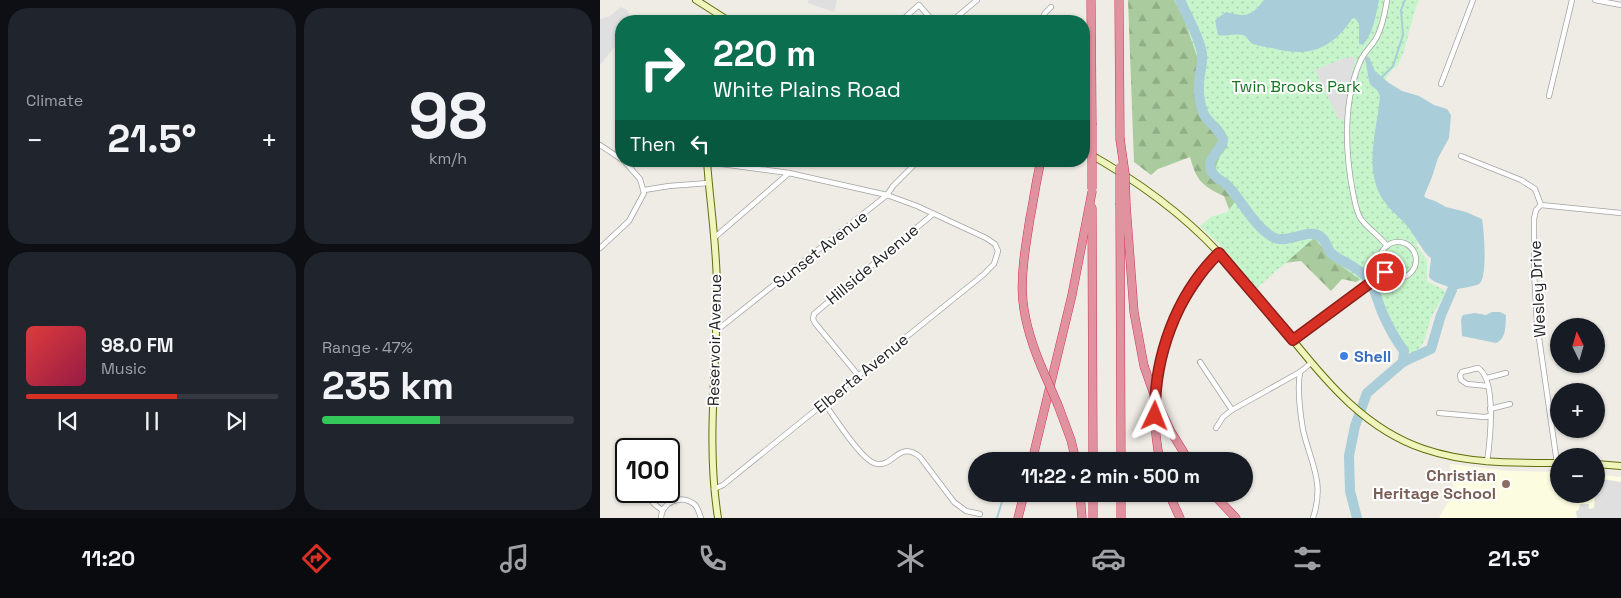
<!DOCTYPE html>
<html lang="en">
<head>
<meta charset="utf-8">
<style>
  :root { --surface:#171b24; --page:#20242c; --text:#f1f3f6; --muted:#9ea1a6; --line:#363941; --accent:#d93025 }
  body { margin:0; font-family:"Space Grotesk",sans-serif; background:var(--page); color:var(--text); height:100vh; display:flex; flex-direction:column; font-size:19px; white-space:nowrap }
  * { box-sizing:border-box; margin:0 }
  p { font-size:16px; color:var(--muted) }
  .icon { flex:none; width:28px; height:28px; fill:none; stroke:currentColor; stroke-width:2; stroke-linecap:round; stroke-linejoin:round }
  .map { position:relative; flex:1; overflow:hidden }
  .drawer { display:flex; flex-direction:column; gap:8px; padding:8px; background:#0d0f14; width:600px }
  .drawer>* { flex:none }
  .guide { position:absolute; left:15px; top:15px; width:475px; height:152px; border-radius:20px; box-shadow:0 1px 4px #0004; background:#0b6e4f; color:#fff; overflow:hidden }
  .needle { width:32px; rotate:355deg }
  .buttons { position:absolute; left:950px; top:318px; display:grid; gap:10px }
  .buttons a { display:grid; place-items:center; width:55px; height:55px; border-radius:50%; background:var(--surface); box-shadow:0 1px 4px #0004; font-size:25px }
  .speed { position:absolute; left:15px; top:438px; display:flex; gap:10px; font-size:25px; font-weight:700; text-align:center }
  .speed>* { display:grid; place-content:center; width:65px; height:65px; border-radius:50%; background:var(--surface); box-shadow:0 1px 4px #0004; line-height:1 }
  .speed .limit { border:2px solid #111; border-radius:8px; background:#fff; color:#111 }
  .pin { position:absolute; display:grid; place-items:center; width:42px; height:42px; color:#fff; margin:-21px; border:2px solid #fff; border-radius:50%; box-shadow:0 1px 5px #0007 }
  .me { position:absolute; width:55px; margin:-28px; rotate:2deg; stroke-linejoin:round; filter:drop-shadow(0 0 4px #0008) }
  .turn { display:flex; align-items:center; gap:18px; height:105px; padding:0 15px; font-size:22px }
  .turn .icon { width:65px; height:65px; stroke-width:2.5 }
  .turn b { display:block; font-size:35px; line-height:42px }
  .then { display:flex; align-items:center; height:48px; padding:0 15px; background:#0003; gap:10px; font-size:19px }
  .big { font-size:38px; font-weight:800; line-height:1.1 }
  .drawer .tile { flex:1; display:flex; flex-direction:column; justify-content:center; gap:8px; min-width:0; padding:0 18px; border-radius:20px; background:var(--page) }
  .drawer .dial { align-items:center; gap:0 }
  .dial b { font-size:65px; line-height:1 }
  .song { display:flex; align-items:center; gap:15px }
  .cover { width:60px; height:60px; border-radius:8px; background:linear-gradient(135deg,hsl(0 70% 55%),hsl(340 70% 35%)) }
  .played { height:5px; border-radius:2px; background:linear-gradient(90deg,var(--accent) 60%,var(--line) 60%) }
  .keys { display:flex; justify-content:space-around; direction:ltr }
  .heat { display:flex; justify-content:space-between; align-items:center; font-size:28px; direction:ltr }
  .charge { height:8px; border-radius:4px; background:linear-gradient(90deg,#34c759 47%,var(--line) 0) }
  .drawer .tiles { flex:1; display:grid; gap:8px; grid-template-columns:repeat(2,1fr) }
  .trip { position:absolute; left:368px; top:452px; width:285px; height:50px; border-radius:25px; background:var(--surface); box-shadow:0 1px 4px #0004; font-weight:800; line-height:50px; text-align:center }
  .dock { display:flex; height:80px; justify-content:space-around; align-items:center; background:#090b0e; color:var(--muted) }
  .dock .icon { width:35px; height:35px }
  .dock .active { color:var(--accent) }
  .dock b { font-size:22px; color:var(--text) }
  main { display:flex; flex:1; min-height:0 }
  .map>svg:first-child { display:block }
</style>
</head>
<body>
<main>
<section class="drawer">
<div class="tiles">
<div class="tile"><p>Climate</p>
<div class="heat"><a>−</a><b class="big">21.5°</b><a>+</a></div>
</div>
<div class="tile dial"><b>98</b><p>km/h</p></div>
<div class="tile">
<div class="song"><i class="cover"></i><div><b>98.0 FM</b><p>Music</p></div></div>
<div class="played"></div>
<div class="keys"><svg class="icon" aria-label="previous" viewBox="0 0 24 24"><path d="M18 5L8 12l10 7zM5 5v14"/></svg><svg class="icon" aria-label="pause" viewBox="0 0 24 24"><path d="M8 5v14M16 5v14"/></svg><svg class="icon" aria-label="next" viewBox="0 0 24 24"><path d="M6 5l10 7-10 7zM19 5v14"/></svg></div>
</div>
<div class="tile"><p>Range · 47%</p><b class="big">235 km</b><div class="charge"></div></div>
</div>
</section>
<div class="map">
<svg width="1021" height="518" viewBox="0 0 1021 518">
  <defs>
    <pattern id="forest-firs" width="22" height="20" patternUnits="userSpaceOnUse" patternTransform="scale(1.25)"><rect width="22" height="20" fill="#a9cb9d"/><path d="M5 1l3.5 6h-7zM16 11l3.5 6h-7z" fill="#91ae87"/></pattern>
    <pattern id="park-dots" width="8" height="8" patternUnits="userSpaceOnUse" patternTransform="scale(1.25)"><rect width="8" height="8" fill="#c6f5cb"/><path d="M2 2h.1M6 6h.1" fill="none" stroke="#aad2ae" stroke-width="1.8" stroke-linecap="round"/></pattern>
  </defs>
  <rect width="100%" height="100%" fill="#efece5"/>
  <polygon fill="#fcfde0" points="850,464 909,471 959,472 959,494 996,494 996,474 1021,477 1021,518 839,518 854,491"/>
  <path fill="url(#forest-firs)" d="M528,0H613L778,270L756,282L742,279L731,291L701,261L675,264L632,217L624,196C602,186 596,180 590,157L558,169L551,175L534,162Z"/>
  <path fill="url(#park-dots)" d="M574,0H819L814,13L804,51L798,65L789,73L781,87L817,236V246L827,260V281L844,290L845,293C841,302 832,313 830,321C825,334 826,348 811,354L805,348L770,287L736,262L714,238L657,288L623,248L600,226L611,217L627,212L635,202L626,191L615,169L620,156L627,147C623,131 624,122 606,117L602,106L603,88L600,65L584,19Z"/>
  <g fill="#dfdfdf">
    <polygon points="209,0 237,0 234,12 207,3"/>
    <polygon points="21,7 27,10 32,20 21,21 21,39 0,65 0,19 10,16"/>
    <polygon points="755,57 745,118 739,120 715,70 744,58"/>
    <polygon points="996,478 1021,482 1021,518 977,518 976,511 979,510 980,504 989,504 989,509 994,508"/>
  </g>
  <g fill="#a9cdd9">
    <path d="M664,0H779C776,15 773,34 763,45L759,44V24L755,18L752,19C731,50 708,58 672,48C666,47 659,46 653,44C649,42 648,38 645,36C636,32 626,37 618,35L615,20L626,12C646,17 651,17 664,0Z"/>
    <path d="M769,57L775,71L789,83L802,91L819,96L834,105L847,109L851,115L849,138L838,158L832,177L824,196L826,198L835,201L846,207L866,212L882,219C884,230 888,278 879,284C876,286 857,289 852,290C846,283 835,285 829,277L831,258C824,254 814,234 808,227C802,219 793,213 787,205C761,173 777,133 780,96C776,86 775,90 770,84C769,82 766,62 765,58Z"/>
    <path d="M892,312H900L906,315C905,326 907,338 896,343L862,336L861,319L863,315L875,313L886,315Z"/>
  </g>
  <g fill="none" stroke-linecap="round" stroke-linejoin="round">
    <g stroke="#a9cdd9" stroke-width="2">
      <polyline points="781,78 793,66 803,35 801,10 805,0"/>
      <polyline points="397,518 404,495"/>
    </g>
    <g stroke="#a9cdd9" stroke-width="10">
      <path d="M580,0C586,14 598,35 601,49C604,58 601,66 600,75C598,87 599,101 603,112C606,122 622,131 623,140C624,149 600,161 615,176C618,180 624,181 627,185C642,200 655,229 675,238C689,244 711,226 722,238C727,242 727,250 732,254C742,262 758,267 766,277C775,287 777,300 782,312C788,326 795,339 804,351L803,362"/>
      <polyline points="757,518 750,491 749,456 755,426 767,393 803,362 831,349 841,315 852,290"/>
    </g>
    <defs>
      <g id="street">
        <path d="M787,0C785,13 781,33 773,43C768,50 763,54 760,62C743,101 745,152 753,193C755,201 756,212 761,219C768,229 780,236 787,246"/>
        <polyline points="995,0 1021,5"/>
        <polyline points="301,21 319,5 333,21"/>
        <polyline points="352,21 377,0"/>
        <polyline points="441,21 445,13 451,7"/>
        <polyline points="841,84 873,0"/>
        <polyline points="949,96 972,0"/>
        <polyline points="0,145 21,159"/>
        <polyline points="861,156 921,180 935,189 941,205"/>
        <polyline points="107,162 189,173 287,195 317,206 386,238 395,244 398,251 394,264 383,275 123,485 114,489"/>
        <polyline points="44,190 69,186 108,183"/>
        <polyline points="941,205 936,210 934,219 934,270 937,324 957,463"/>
        <polyline points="941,205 1021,213"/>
        <polyline points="114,238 189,173"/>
        <circle cx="798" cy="260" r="18"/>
        <polyline points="0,248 29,221 44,193 40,179 24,161"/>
        <polyline points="116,331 287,195 293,186 318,161"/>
        <polyline points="693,340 785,272"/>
        <polyline points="600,362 632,410"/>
        <path d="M700,372C697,390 700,412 703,430C711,464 725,482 713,518"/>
        <polyline points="258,375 215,323 213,319 214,314 333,214"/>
        <polyline points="887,378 906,373"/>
        <path d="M224,403C234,416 260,458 274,463C293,470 298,439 320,457L354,502L366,511L380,514"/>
        <polyline points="890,409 910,404"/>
        <polyline points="839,413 884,417 891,416"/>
        <polyline points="616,428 623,417 632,410 700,372 711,363"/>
        <path d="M887,462C890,442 897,379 878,368L862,372L860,375L861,380L867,384L888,386"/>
        <polyline points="45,491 54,504 62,510"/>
        <path d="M61,518C62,502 81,494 94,504C98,507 99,513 101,518"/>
      </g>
      <g id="secondary">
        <polyline points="96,0 129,21"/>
        <path d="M484,151C533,178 580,211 619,253C645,280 669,310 692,339C728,384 767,430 824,449C868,464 913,463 959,463"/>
        <path d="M107,161C110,204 117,247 117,290C117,366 106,443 118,518"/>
        <polyline points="996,464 1021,466"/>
      </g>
      <g id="highway">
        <polyline points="491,0 492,123"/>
        <polyline points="519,0 520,139"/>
        <polyline points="520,205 521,461"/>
        <polyline points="526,205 534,312 544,366"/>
        <polyline points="492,208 493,461"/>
        <path d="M441,366C416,306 420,281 430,218C434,199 436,180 441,161"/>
        <polyline points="458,405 471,440 476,461"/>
        <polyline points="570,430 589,461"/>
        <polyline points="432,461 472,295 492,192"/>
        <path d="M560,461C547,399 559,335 596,283C603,272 610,262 619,253"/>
        <polyline points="480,494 482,518"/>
        <polyline points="493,494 493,518"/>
        <polyline points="521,494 521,518"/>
        <polyline points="569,494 580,518"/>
        <polyline points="613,494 636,518"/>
        <polyline points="418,518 424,494"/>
      </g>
    </defs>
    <use href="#street" stroke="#a3a3a3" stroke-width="6"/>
    <use href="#secondary" stroke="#616e0d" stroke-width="8"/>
    <use href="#highway" stroke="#cd3263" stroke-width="9"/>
    <use href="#street" stroke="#fff" stroke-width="4.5"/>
    <use href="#secondary" stroke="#f0f5bd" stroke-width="6"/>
    <use href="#highway" stroke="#e0939f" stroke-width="8"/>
    <defs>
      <g id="highway-bridge">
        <polyline points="492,123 492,189"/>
        <polyline points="520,139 525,174 526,205"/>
        <polyline points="520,205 520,167"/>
        <polyline points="441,366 458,405"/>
        <polyline points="544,366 556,400 570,430"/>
      </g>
    </defs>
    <use href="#highway-bridge" stroke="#cd3263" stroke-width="9" stroke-linecap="butt"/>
    <use href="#highway-bridge" stroke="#e0939f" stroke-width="8"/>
  </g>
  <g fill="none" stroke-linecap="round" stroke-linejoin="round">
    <defs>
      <path id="route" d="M555,416C554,357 576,295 619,253L693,340L785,272"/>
    </defs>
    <use href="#route" stroke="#8d1f18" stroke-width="12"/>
    <use href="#route" stroke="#d93025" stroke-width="9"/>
  </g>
  <circle fill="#3f7fe0" stroke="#fff" stroke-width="2" cx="744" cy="356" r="5"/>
  <circle fill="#8d6e63" stroke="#fff" stroke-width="2" cx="906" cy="484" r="5"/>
  <g text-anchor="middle" stroke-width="4" stroke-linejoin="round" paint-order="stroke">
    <g font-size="16" fill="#14751e" stroke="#fff">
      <text x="696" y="92">Twin Brooks Park</text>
    </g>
    <g font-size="16" fill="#1f1f1f" stroke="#fff">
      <text transform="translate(220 249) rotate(-38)" y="6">Sunset Avenue</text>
      <text transform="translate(272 264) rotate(-40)" y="6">Hillside Avenue</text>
      <text transform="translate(937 289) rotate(-93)" y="6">Wesley Drive</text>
      <text transform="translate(114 340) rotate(-89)" y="6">Reservoir Avenue</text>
      <text transform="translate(261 373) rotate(-39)" y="6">Elberta Avenue</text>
    </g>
    <g font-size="16" font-weight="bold" fill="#366cbe" stroke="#fff" text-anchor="start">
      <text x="754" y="362">Shell</text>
    </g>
    <g font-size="16" font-weight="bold" fill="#785e54" stroke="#fff" text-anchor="end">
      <text x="896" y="481">Christian<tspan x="896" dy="18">Heritage School</tspan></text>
    </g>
  </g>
</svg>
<div class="buttons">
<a><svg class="needle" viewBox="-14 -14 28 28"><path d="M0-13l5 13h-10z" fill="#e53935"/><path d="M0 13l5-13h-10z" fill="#9ea1a6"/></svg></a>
<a>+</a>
<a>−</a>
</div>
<div class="speed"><div class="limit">100</div></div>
<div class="pin" style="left:785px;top:272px;background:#d93025"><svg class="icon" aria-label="arrive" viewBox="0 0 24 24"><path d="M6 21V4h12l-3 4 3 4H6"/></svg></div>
<svg class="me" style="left:555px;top:416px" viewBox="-20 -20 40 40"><path d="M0-17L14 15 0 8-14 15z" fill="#d93025" stroke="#fff" stroke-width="4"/></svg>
<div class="trip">11:22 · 2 min · 500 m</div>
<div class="guide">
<div class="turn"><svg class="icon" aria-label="right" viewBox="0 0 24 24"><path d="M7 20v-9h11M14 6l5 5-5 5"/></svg><div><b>220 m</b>White Plains Road</div></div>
<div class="then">Then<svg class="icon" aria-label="left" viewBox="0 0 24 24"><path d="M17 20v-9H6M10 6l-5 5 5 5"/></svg></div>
</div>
</div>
</main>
<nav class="dock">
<b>11:20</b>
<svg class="icon active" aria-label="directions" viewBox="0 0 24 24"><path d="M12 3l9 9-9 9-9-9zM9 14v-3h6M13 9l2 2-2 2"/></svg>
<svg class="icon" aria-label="music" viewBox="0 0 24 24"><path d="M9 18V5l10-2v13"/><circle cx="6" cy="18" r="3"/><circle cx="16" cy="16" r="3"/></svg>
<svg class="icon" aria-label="phone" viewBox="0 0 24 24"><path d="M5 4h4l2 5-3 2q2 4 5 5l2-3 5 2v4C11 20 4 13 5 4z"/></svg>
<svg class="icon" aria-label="climate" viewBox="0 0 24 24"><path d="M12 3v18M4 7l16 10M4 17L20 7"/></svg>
<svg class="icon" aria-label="car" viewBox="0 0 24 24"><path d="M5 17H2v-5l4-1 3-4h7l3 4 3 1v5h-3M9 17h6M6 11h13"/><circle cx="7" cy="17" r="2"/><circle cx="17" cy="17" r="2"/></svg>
<svg class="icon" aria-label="filters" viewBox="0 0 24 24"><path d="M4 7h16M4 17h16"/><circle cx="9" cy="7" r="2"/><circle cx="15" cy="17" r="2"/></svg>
<b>21.5°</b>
</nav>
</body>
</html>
